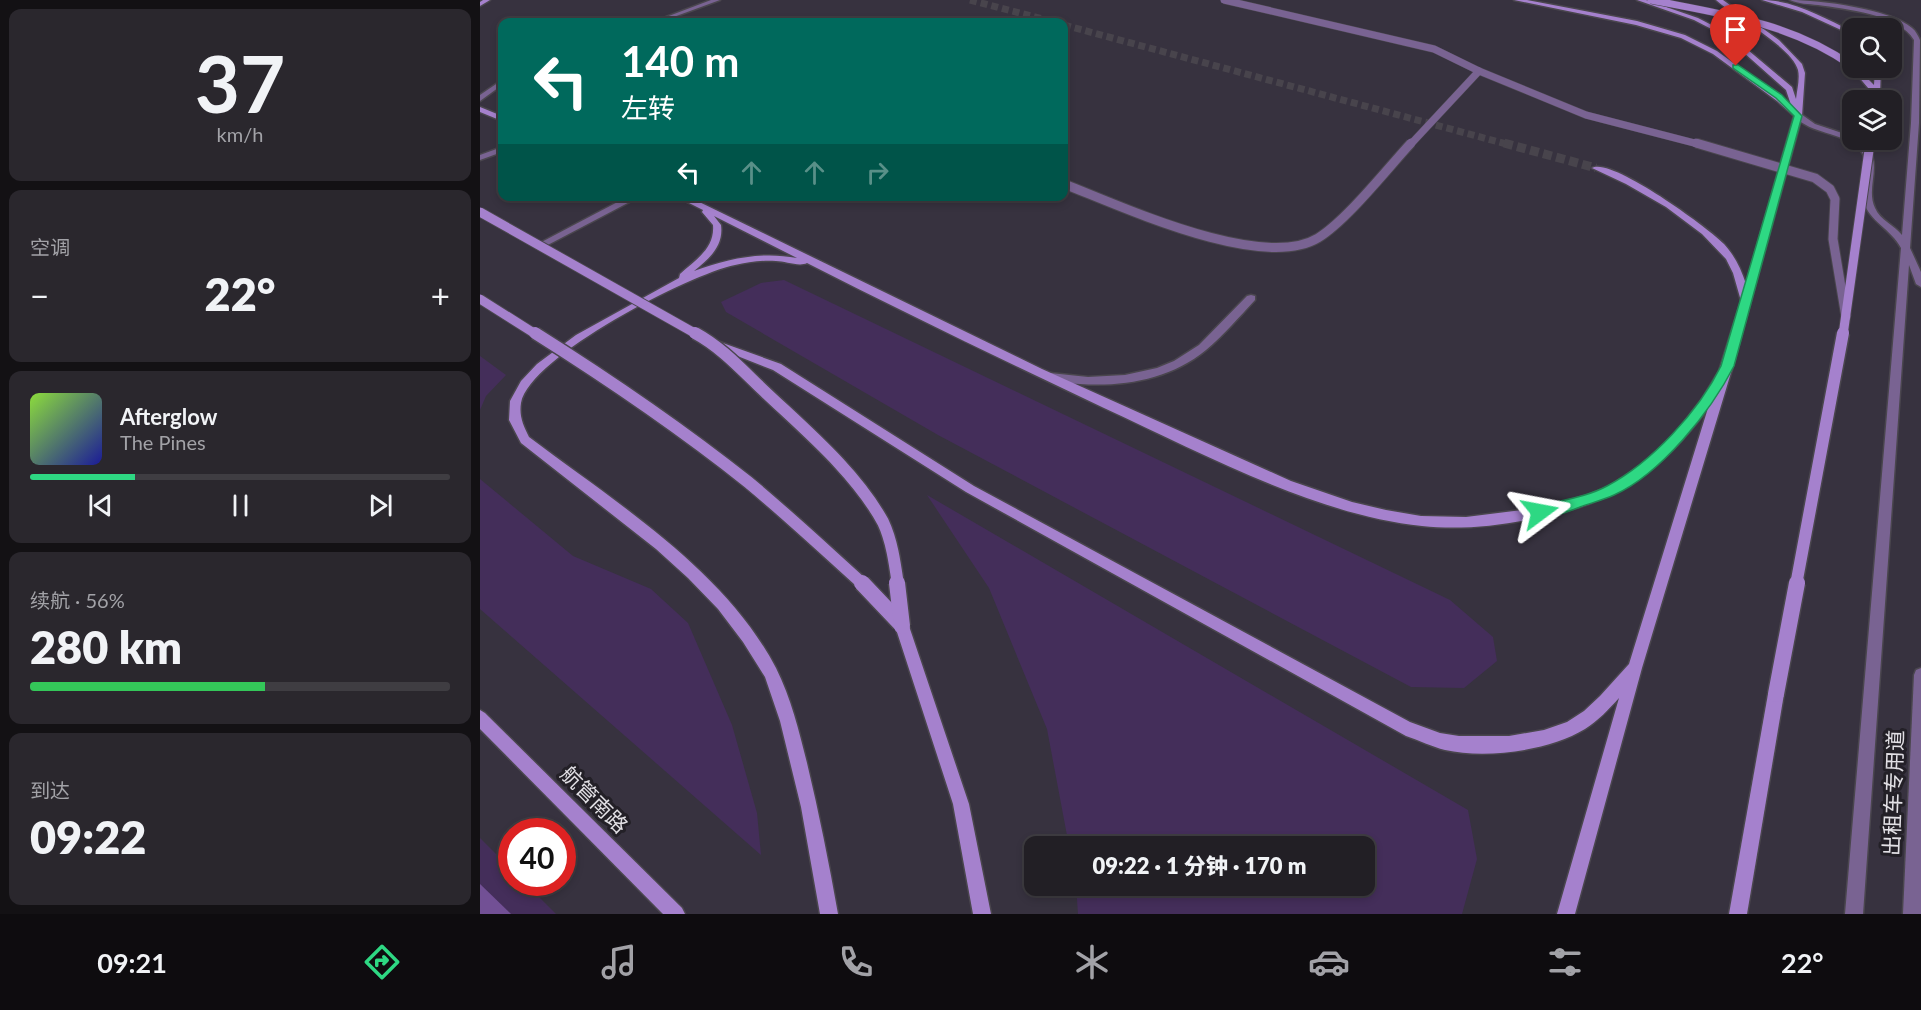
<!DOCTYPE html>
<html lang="zh">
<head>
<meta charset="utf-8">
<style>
  :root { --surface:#221f25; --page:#2a272d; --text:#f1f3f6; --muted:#a2a2a7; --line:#3f3d42; --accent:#2ed883 }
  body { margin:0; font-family:Lato,"Noto Sans SC",sans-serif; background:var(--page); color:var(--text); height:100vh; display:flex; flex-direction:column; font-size:22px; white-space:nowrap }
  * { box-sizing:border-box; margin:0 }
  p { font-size:20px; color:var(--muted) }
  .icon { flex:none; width:33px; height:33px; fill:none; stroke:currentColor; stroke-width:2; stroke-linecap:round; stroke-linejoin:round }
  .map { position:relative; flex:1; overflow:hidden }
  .details { display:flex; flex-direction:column; gap:9px; padding:9px; background:#131114; width:480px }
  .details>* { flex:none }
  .top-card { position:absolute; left:18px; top:18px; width:570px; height:183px; border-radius:12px; box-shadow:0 3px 9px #0003,0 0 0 2px var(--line); background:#00695c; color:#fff; overflow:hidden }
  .controls { position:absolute; left:1362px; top:18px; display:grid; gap:12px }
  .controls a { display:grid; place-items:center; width:60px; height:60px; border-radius:12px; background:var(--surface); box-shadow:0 3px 9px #0003,0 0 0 2px var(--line); font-size:30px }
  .speed { position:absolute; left:18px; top:818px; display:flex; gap:12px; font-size:30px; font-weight:700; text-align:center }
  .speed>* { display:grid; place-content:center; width:78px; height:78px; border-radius:50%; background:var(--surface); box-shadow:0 3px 9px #0003,0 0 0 2px var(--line); line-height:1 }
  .speed .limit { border:9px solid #d22; background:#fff; color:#111 }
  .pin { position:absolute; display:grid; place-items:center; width:51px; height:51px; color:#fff; margin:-62px -26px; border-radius:50% 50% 50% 0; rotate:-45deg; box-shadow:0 0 6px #0007 }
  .pin .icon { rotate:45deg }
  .me { position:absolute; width:66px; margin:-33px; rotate:77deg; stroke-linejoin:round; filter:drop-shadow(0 0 4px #0008) }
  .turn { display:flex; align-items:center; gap:21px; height:126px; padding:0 24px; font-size:27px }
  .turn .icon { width:78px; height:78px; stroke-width:2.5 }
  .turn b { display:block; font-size:42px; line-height:51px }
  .lanes { display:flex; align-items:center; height:57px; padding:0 24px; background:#0003; justify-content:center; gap:30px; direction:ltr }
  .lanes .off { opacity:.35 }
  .big { font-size:45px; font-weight:800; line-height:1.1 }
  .details .tile { flex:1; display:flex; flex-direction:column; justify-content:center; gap:9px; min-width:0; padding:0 21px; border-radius:12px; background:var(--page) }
  .details .dial { align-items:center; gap:0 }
  .dial b { font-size:78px; line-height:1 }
  .song { display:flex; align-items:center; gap:18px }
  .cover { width:72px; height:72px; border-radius:9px; background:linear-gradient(135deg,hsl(90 70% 55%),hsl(240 70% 35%)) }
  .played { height:6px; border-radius:3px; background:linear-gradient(90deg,var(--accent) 25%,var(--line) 25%) }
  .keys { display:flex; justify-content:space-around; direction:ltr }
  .heat { display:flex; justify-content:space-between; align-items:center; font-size:33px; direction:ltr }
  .charge { height:9px; border-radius:4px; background:linear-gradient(90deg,#34c759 56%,var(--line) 0) }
  .trip { position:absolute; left:544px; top:836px; width:351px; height:60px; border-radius:12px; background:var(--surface); box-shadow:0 3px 9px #0003,0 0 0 2px var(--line); font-weight:800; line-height:60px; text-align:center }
  .dock { display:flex; height:96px; justify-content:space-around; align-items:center; background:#0e0c0f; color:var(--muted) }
  .dock .icon { width:42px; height:42px }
  .dock .current { color:var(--accent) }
  .dock b { font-size:27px; color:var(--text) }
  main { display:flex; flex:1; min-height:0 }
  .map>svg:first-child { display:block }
</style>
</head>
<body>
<main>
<section class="details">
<div class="tile dial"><b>37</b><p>km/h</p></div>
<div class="tile"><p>空调</p>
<div class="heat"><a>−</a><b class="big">22°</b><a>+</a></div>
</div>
<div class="tile">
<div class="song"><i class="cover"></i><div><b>Afterglow</b><p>The Pines</p></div></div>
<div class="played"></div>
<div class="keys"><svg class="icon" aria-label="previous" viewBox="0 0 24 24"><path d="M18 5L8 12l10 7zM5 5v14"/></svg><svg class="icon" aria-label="pause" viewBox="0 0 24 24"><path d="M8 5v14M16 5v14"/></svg><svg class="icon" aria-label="next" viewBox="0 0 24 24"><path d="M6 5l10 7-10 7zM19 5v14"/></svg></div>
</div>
<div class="tile"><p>续航 · 56%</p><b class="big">280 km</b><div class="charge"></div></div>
<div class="tile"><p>到达</p><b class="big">09:22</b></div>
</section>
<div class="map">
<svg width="1441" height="914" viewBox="0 0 1441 914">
  <rect width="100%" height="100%" fill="#2d2931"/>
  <path fill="#37323f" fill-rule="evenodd" d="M0,0H1441V914H0ZM22,22H584V196H22ZM1372,28H1412V68H1372ZM1372,100H1412V140H1372ZM32,831H82V882H32ZM555,846H885V885H555Z"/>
  <g fill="#442e5a">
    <polygon points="304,280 970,600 1013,637 1017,661 984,688 931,687 458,435 246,312 241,302 281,283"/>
    <polygon points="0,356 26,375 6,396 0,410"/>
    <polygon points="0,479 93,556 171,589 208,623 252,725 277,813 281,855 0,609"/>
    <polygon points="447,495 988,810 997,859 982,914 598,914 596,885 885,885 885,846 589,846 567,729 509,588"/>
    <polygon points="0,838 31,869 32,882 44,882 76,914 0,914"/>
  </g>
  <polygon fill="#725095" points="0,884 31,914 0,914"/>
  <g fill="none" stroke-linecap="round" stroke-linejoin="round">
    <g stroke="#48444c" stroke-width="7" stroke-dasharray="7 4" stroke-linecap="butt">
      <polyline points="490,0 574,22"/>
      <polyline points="584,25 1030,145"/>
    </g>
    <polyline stroke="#48444c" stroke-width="9" stroke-dasharray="9 4.5" stroke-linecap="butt" points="1024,143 1116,168"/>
    <defs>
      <g id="lane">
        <polygon points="231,0 240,0 180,22 173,22"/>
        <path d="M1310,0C1340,0 1410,9 1432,28C1436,31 1438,36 1440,40L1439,123L1430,248L1441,272V287L1436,284L1429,265L1383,914H1365L1421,248C1411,229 1389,221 1384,202C1380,184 1394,164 1379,149C1361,131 1332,135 1314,116L1321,114L1335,124L1371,136L1372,140C1378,140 1381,142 1385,145C1404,164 1385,187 1395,208C1400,220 1414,225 1422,235L1431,123L1434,40C1419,14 1365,9 1338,5C1329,4 1318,4 1310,0Z"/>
        <polygon points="22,80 22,85 0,101 0,95"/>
        <polygon points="22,147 22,152 0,160 0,155"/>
        <polygon points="149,196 161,196 62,248 56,248 54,246"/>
        <path d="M771,295L775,296V300C759,317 744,335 726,350C691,379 644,387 600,384C589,383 572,384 565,377L570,373L608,377L645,375L677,368L694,361L719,345L767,296Z"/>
        <polygon points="1441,668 1441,914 1423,914 1434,675 1436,670"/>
      </g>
      <g id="secondary">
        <polygon points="3,0 10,0 0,6 0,2"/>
        <path d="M1034,0H1047L1157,21L1205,35L1237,51L1311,105L1306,90L1245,36L1214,20L1157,0H1166L1218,18L1249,34L1312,87L1316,99C1317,90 1320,79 1318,70C1312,47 1255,17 1236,0H1243L1299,40L1322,64L1325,73L1322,116L1253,366L1162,668L1095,914H1077L1139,698C1129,709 1118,721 1105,729C1069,751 1006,759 965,750C952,747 939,740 926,736L486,492L293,370L232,346L231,344L232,342H240L301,364L494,486L930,722L960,733L979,736H1029L1064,730L1087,722L1104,711L1120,696L1149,664L1228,408C1180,474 1133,504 1052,519C1016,526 979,530 942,526C835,515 722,453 624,408C525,361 425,313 327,263C319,267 305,261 296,261C282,260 268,262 255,265C210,274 50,356 41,403C39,416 43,425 49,437C135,502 245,570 296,668C311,698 319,731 327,763C339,813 349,863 358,914H340L321,807L300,721L285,677L263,642L238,609L208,578L176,549L41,443L29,420L30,401L41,381L57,364L96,335L199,278L200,274C215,260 235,249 233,225L222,212L223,210L195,196H207L562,369L811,481L872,502L906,510L941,516L986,517L1065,507L1108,495L1128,487L1163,464L1195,434L1222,399L1239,371L1261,301L1253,273L1246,259L1222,234L1186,207L1146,184L1112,168C1130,156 1229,228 1244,244C1255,256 1261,269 1266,284L1314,116L1297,101L1233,54L1201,38L1156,25ZM234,216L317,258C281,251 247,259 214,271C229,259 244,246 241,225Z"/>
        <path d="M1282,0C1314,0 1344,18 1372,31V35L1322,12Z"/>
        <polygon points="1372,66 1377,68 1394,85 1395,68 1401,68 1400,95 1394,95 1372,69"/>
        <polygon points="0,107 22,116 22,121 0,112"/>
        <polygon points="422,620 427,621 429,626 489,804 511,914 493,914 473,804 415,626 417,621"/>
        <polygon points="1296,687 1301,689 1304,694 1267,914 1249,914 1288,694 1291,689"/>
        <polygon points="0,710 5,713 202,908 205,914 183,914 0,729"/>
      </g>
    </defs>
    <use href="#lane" stroke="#4a464e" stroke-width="3"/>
    <use href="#secondary" stroke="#4a464e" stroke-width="3"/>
    <use href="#lane" fill="#796392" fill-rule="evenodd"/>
    <use href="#secondary" fill="#a581cd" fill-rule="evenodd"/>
    <defs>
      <g id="lane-bridge-far1">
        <polyline points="744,0 954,49 999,71 1106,115 1222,145"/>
        <polyline points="930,145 999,71"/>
      </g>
      <g id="lane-bridge">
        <polyline points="1216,143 1335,178 1350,189 1355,199 1353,239 1366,317"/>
        <path d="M584,184C641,206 782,272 838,238C867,220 907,169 931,143"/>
      </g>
      <g id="secondary-bridge-far3">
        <path d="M1171,0C1242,14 1312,23 1372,66"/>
        <polyline points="1389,145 1390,140"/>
      </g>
      <g id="secondary-bridge-far2">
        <polyline points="0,212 218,335"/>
        <polyline points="0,299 57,335"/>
        <polyline points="1363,335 1390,143"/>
      </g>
      <g id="secondary-bridge-far1">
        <path d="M55,333C128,379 200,428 268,482C308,515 345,550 384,585"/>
        <path d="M215,333C241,347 261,369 282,389C324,429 375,471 403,522C412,541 415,564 418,585"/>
        <polyline points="1316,585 1363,333"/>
      </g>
      <g id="secondary-bridge">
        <polyline points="382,583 420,623"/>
        <polyline points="417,583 422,626"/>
        <polyline points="1296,694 1317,583"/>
      </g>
    </defs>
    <use href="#lane-bridge-far1" stroke="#4a464e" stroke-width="8" stroke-linecap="butt"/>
    <use href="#lane-bridge" stroke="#4a464e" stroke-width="11" stroke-linecap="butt"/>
    <use href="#secondary-bridge-far3" stroke="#4a464e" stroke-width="8" stroke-linecap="butt"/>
    <use href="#secondary-bridge-far2" stroke="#4a464e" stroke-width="11" stroke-linecap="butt"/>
    <use href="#secondary-bridge-far1" stroke="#4a464e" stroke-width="15" stroke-linecap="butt"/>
    <use href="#secondary-bridge" stroke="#4a464e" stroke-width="19" stroke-linecap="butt"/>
    <use href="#lane-bridge-far1" stroke="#796392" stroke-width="7"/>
    <use href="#lane-bridge" stroke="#796392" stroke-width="9"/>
    <use href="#secondary-bridge-far3" stroke="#a581cd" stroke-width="7"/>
    <use href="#secondary-bridge-far2" stroke="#a581cd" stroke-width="9"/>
    <use href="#secondary-bridge-far1" stroke="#a581cd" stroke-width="12"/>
    <use href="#secondary-bridge" stroke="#a581cd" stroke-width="16"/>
  </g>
  <path fill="#2ed883" stroke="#1e8c55" stroke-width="1.5" d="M1253,65H1258L1302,95L1322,116L1254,366C1231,411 1181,474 1134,495C1123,500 1111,503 1100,507C1087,512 1068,520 1055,516L1053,512L1055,507C1079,500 1105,498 1127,486C1171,463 1219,411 1241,366L1314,116L1296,98L1253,68Z"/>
  <g text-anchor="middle" stroke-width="6" stroke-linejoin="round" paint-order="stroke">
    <g font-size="21" fill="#e2e0e5" stroke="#232027">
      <text transform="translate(1414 793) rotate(-88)" y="7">出租车专用道</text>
      <text transform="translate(114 800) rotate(45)" y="7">航管南路</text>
    </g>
  </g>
</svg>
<div class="controls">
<a><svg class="icon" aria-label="search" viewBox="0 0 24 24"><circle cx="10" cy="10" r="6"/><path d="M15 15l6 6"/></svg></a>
<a><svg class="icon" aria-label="layers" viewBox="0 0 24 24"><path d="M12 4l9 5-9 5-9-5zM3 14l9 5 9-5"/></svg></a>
</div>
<div class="speed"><div class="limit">40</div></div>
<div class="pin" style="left:1256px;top:66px;background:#d93025"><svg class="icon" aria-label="arrive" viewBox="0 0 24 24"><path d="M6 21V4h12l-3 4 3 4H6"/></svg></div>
<svg class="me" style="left:1060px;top:512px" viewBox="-20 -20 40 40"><path d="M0-17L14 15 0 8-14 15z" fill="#2ed883" stroke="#fff" stroke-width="4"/></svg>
<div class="trip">09:22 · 1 分钟 · 170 m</div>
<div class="top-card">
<div class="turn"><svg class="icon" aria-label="left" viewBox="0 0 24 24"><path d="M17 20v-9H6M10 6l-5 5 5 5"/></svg><div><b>140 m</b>左转</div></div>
<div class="lanes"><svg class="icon" aria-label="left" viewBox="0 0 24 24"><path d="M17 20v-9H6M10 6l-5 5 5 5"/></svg><svg class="icon off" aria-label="ahead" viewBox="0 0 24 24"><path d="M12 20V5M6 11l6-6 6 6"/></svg><svg class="icon off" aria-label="ahead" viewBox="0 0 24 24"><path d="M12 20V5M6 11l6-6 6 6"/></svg><svg class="icon off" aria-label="right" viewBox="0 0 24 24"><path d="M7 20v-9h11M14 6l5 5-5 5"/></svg></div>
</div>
</div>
</main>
<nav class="dock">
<b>09:21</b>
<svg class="icon current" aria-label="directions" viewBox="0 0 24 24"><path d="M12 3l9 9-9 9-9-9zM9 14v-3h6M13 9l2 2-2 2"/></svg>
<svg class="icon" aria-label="music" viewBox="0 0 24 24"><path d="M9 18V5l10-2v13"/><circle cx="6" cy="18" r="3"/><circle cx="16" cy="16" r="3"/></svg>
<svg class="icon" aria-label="phone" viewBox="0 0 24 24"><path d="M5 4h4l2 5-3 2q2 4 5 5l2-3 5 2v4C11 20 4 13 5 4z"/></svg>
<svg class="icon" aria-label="climate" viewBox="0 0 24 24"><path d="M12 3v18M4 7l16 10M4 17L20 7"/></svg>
<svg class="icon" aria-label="car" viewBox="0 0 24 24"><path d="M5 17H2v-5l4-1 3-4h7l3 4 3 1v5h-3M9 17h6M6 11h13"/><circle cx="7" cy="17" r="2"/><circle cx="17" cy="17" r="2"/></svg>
<svg class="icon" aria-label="filters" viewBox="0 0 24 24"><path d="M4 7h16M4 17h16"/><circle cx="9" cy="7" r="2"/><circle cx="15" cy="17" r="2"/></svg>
<b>22°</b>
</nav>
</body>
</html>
